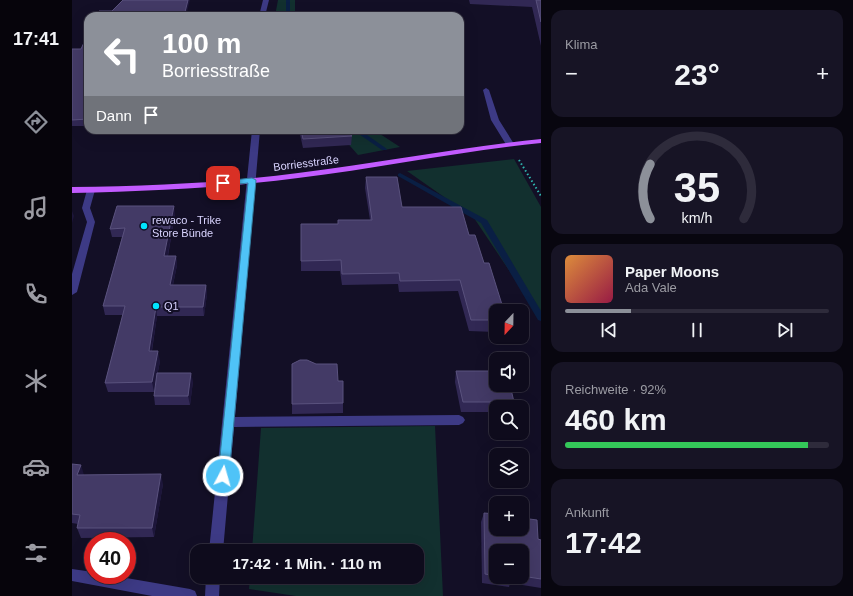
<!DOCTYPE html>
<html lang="de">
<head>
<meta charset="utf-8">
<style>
  :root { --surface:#0e0b1c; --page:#171425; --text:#f1f3f6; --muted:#9b9ba3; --line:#2e2b3b; --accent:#8c9099 }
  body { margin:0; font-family:Helvetica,sans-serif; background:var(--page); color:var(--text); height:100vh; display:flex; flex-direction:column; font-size:15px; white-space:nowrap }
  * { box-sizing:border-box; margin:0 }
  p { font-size:13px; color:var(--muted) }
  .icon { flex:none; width:22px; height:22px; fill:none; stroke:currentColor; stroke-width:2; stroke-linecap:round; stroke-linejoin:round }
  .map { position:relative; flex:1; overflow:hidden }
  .panel { display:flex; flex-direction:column; gap:10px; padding:10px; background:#08060f; width:312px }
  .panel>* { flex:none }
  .top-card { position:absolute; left:12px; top:12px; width:380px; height:122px; border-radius:12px; box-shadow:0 4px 16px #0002,0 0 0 1px var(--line); background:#8c9099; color:#fff; overflow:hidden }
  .needle { width:26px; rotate:202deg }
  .buttons { position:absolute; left:417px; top:304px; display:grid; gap:8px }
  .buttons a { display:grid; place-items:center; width:40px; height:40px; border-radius:8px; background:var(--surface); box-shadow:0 4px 16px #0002,0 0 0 1px var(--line); font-size:20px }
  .speed { position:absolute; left:12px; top:532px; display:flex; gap:8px; font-size:20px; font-weight:700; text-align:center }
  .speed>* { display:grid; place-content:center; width:52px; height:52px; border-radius:50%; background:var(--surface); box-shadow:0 4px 16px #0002,0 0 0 1px var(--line); line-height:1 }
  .speed .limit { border:6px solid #d22; background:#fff; color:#111 }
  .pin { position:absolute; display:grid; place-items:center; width:34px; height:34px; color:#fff; margin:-17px; border-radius:8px; box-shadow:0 2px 6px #0006 }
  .me { position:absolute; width:44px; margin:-22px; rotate:6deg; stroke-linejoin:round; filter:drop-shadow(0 0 3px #0008) }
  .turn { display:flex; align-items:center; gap:14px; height:84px; padding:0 12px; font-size:18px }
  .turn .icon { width:52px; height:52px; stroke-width:2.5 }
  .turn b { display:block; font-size:28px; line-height:34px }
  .then { display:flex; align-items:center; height:38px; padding:0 12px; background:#0003; gap:8px; font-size:15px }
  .big { font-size:30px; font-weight:700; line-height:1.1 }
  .panel .widget { flex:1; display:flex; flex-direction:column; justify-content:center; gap:6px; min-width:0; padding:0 14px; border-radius:12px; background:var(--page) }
  .panel .dial { align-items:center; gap:0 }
  .dial svg { height:104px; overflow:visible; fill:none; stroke:var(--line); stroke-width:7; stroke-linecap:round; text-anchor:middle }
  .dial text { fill:var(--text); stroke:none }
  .song { display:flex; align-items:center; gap:12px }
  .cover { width:48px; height:48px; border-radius:6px; background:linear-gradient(135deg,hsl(30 70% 55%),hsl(340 70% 35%)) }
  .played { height:4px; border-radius:2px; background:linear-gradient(90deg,var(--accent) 25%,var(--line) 25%) }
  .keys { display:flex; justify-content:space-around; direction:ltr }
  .heat { display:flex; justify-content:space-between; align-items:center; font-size:22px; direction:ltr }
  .charge { height:6px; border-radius:3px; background:linear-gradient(90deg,#34c759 92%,var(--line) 0) }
  .trip { position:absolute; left:118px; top:544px; width:234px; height:40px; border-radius:12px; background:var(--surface); box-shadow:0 4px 16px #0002,0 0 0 1px var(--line); font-weight:700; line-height:40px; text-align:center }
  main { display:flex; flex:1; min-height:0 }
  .tab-bar { display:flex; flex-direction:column; width:72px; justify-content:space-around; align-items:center; background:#06040b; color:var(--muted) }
  .tab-bar .icon { width:28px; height:28px }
  .tab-bar .current { color:var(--accent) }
  .tab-bar b { font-size:18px; color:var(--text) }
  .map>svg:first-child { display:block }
</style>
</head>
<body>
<main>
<nav class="tab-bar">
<b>17:41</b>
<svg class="icon current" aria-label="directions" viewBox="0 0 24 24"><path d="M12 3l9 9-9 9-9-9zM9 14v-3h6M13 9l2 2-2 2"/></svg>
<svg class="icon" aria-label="music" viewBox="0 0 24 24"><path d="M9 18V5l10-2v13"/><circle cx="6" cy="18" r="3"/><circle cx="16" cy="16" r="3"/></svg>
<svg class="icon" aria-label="phone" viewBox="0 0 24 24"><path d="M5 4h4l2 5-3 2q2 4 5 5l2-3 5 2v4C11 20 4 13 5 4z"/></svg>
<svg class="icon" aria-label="climate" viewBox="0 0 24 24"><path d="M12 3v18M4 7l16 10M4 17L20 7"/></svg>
<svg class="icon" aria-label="car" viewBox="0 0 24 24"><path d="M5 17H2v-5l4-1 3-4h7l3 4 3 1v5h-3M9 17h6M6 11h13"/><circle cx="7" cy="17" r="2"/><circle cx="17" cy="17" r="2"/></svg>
<svg class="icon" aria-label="filters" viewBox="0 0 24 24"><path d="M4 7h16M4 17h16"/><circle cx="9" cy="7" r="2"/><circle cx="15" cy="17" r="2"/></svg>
</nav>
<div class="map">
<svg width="469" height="596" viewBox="0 0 469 596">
  <rect width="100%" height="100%" fill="#130f26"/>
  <g fill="#12302f">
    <polygon points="206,0 223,0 223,16 203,16"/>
    <polygon points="264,130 302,130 328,147 286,155"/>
    <polygon points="442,159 469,207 469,321 461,306 402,218 335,171"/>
    <polygon points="363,426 371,596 224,596 177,589 178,577 345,577 345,551 180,551 189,428"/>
  </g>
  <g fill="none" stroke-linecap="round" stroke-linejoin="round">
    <g fill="#0a1f44" fill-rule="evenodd">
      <rect x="214" y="0" width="4" height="16"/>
      <polygon points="281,130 288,130 315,149 314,150 310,150"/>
      <polygon points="328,173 415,220 469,311 469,321 466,320 409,223 326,176 326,174"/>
    </g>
    <polyline stroke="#2fb8b0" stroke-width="2" stroke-dasharray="1.5 2.5" stroke-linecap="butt" points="447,160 469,196"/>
    <g fill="#3d3a85" fill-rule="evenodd">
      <polygon points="191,0 197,0 193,16 187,16"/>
      <polygon points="414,88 417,90 427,120 442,144 441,146 435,146 419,120 411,90"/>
      <polygon points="180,130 188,130 163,417 387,415 391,417 393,420 391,423 387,425 162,427 151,551 137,551"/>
      <polygon points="19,187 23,190 18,208 23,222 5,292 0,295 0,274 15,222 10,208 15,190"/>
      <polygon points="0,569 21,572 21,575 37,575 118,589 123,591 125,596 80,596 0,581"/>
      <polygon points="134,577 148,577 147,596 133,596"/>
    </g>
    <path fill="#c25bff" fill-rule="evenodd" d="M469,139V143C388,151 308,168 226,178C151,188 76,191 0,193V187C76,186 151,183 226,173C307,163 388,147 469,139Z"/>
  </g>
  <g fill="#312854" fill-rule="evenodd">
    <polygon points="397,0 469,0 469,46 460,7 398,4"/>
    <polygon points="16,34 16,126 0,126 0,49 9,49"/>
    <polygon points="227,130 272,130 280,136 279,145 231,148"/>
    <polygon points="294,177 330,207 397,235 424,311 424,327 423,332 397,331 386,291 327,292 326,284 270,285 268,271 229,271 229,224 266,224 266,220 298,220 293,188"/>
    <polygon points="103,214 96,256 104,256 105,265 101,285 134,285 135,294 132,316 85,316 80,351 88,361 82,392 36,392 33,383 51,315 33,315 31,306 50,237 40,237 38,229"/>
    <polygon points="220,364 266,381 271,403 271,413 220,414"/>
    <polygon points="384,371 442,402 441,407 424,407 424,412 389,412 383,382"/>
    <polygon points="121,381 118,405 83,405 82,396"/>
    <polygon points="0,464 12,475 91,484 82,537 9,538 5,528 6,524 0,523"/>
    <path d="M412,513L466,539L469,540V588L438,583L437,587L410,583L409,522ZM424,551H450V577H424Z"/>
  </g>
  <g fill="#1d163a">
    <polygon points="116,0 118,0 114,16 112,16"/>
    <polygon points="102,206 103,214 94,265 92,256"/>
    <polygon points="0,211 2,216 0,223"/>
    <polygon points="104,256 105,265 99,294 98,285"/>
    <polygon points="134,285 135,294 132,316 131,307"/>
    <polygon points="84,307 85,316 78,361 77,351"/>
    <polygon points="86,351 88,361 82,392 80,382"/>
    <polygon points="119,373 121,381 118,405 116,396"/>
    <polygon points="9,465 12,475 5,475"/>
    <polygon points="89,474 91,484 82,537 80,528"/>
  </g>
  <g fill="#433a66" stroke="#5a527e">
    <polygon points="51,0 116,0 112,16 25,16 27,11 40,11"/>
    <polygon points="464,0 469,0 469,22"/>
    <polygon points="16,34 16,119 0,120 0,49 9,49"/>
    <polygon points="229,130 272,130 280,136 231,139"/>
    <polygon points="294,177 325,177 330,207 389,207 397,235 403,235 412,263 417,263 432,311 423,311 424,315 424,320 399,320 388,280 328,281 327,273 270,274 269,260 229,261 229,224 266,224 266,220 300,220"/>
    <polygon points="45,206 102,206 92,256 104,256 98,285 134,285 131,307 84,307 77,351 86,351 80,382 33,383 53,306 31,306 53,228 38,229"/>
    <polygon points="228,360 235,360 244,364 265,364 266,381 271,381 271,403 220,404 220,364"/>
    <polygon points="384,371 424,371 424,385 438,385 442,402 391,402"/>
    <polygon points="85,373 119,373 116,396 82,396"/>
    <polygon points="0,464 9,465 5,475 89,474 80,528 5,528 8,515 0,514"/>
    <polygon points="412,513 424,514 424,529 450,529 450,518 465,520 466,539 469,540 469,579 450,576 450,551 424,551 424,576 413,574"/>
    <polygon points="431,577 440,577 440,578"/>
  </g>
  <polygon fill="#4fc3f7" stroke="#337fa1" points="180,178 184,180 157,476 155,480 151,481 147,480 146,476 176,183 151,186 147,183 151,181"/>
  <g fill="#00e5ff" stroke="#130f26" stroke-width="1.5">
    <circle cx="72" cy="226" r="4"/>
    <circle cx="84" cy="306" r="4"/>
  </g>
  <g text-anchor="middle" stroke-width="4" stroke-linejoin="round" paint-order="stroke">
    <g font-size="11" fill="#d9d4ff" stroke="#130f26">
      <text transform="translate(234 163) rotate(-7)" y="4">Borriesstraße</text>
    </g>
    <g font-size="11" fill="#d9d4ff" stroke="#130f26" text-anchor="start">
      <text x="80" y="224">rewaco - Trike<tspan x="80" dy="13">Store Bünde</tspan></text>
      <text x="92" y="310">Q1</text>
    </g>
  </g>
</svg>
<div class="buttons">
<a><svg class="needle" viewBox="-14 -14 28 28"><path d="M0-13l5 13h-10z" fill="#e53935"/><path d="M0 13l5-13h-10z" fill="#9b9ba3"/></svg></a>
<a><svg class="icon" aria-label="sound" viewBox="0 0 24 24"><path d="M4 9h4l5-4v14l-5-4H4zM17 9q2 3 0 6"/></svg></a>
<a><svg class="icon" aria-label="search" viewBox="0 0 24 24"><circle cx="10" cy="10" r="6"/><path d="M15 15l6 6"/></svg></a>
<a><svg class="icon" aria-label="layers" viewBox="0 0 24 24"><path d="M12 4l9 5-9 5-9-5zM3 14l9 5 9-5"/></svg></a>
<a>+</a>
<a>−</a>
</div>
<div class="speed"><div class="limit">40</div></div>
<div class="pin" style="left:151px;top:183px;background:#d93025"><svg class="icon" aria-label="arrive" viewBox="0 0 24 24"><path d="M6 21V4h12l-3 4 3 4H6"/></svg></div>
<svg class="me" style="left:151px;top:476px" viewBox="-20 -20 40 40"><circle r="17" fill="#4fc3f7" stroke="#fff" stroke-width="3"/><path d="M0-11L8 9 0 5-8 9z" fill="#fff"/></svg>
<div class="trip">17:42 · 1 Min. · 110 m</div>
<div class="top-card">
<div class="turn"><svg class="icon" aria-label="left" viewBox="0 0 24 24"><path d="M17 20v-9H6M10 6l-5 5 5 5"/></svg><div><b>100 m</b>Borriesstraße</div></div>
<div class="then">Dann<svg class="icon" aria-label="arrive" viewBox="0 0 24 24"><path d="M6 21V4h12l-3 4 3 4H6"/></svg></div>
</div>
</div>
<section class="panel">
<div class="widget"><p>Klima</p>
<div class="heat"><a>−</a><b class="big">23°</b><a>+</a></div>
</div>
<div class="widget dial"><svg viewBox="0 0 100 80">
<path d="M14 69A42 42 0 1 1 86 69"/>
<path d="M14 69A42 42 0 0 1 14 27" stroke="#8c9099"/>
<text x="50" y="56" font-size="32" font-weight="700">35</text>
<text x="50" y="72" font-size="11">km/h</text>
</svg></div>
<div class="widget">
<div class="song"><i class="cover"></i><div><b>Paper Moons</b><p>Ada Vale</p></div></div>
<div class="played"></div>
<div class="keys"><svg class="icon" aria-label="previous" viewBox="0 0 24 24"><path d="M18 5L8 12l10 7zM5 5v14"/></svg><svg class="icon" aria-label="pause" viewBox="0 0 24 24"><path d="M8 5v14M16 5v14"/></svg><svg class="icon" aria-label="next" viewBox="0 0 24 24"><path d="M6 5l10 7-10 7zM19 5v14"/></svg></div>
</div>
<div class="widget"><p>Reichweite · 92%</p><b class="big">460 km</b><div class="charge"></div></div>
<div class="widget"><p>Ankunft</p><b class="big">17:42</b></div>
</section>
</main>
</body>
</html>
